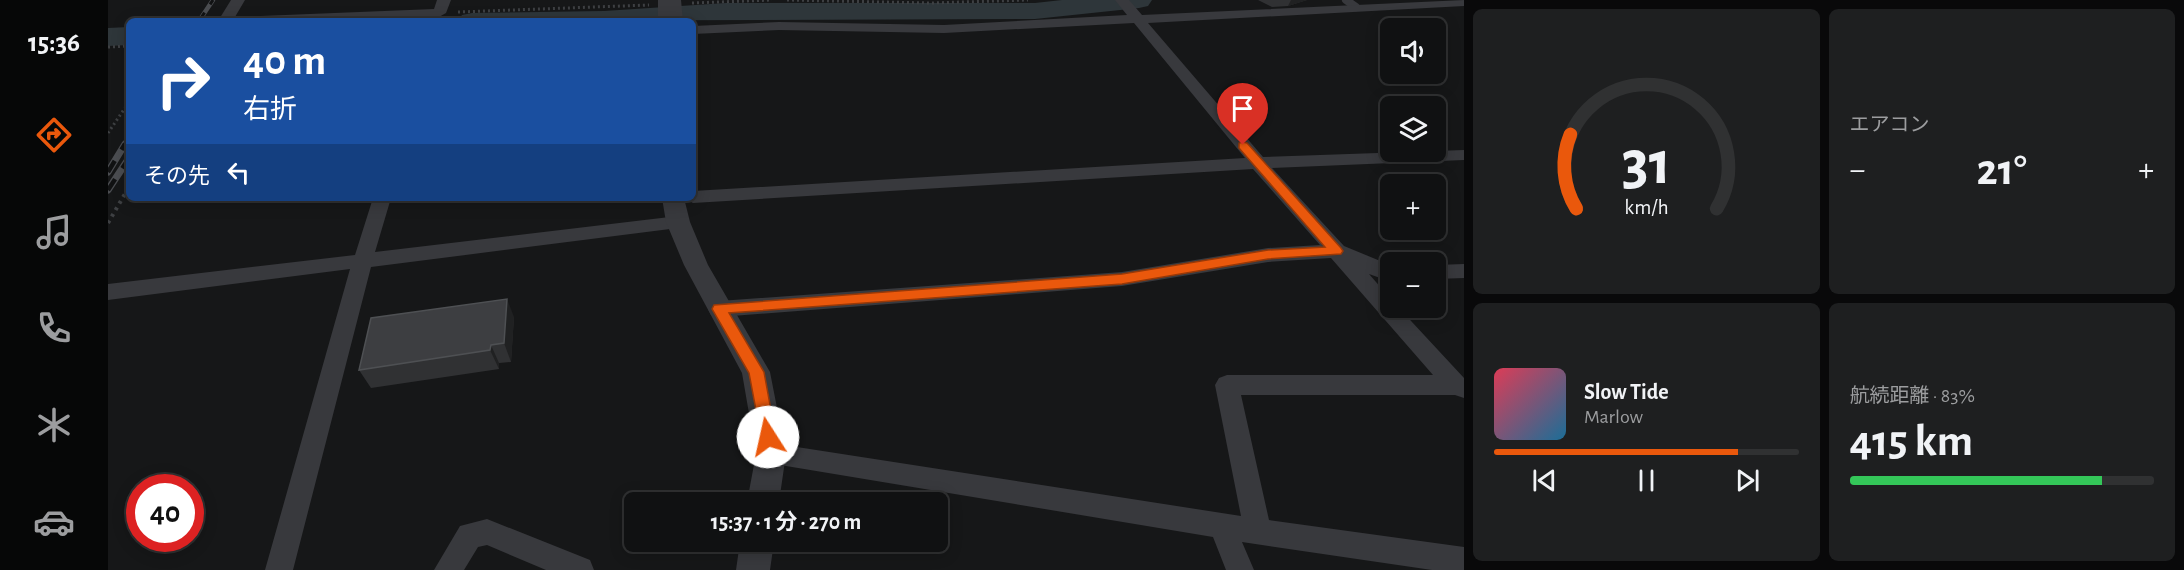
<!DOCTYPE html>
<html lang="ja">
<head>
<meta charset="utf-8">
<style>
  :root { --surface:#101112; --page:#1e1f20; --text:#f1f3f6; --muted:#9c9d9f; --line:#303132; --accent:#ea580c }
  body { margin:0; font-family:"Alegreya Sans","Noto Sans JP",sans-serif; background:var(--page); color:var(--text); height:100vh; display:flex; flex-direction:column; font-size:22px; white-space:nowrap }
  * { box-sizing:border-box; margin:0 }
  p { font-size:20px; color:var(--muted) }
  .icon { flex:none; width:33px; height:33px; fill:none; stroke:currentColor; stroke-width:2; stroke-linecap:round; stroke-linejoin:round }
  .map { position:relative; flex:1; overflow:hidden }
  .details { display:flex; flex-direction:column; gap:9px; padding:9px; background:#09090a; width:720px }
  .details>* { flex:none }
  .banner { position:absolute; left:18px; top:18px; width:570px; height:183px; border-radius:9px; box-shadow:0 3px 15px #0003,0 0 0 2px var(--line); background:#1a4fa0; color:#fff; overflow:hidden }
  .buttons { position:absolute; left:1272px; top:18px; display:grid; gap:12px }
  .buttons a { display:grid; place-items:center; width:66px; height:66px; border-radius:9px; background:var(--surface); box-shadow:0 3px 15px #0003,0 0 0 2px var(--line); font-size:30px }
  .speed { position:absolute; left:18px; top:474px; display:flex; gap:12px; font-size:30px; font-weight:700; text-align:center }
  .speed>* { display:grid; place-content:center; width:78px; height:78px; border-radius:50%; background:var(--surface); box-shadow:0 3px 15px #0003,0 0 0 2px var(--line); line-height:1 }
  .speed .limit { border:9px solid #d22; background:#fff; color:#111 }
  .pin { position:absolute; display:grid; place-items:center; width:51px; height:51px; color:#fff; margin:-62px -26px; border-radius:50% 50% 50% 0; rotate:-45deg; box-shadow:0 0 6px #0007 }
  .pin .icon { rotate:45deg }
  .me { position:absolute; width:66px; margin:-33px; rotate:350deg; stroke-linejoin:round; filter:drop-shadow(0 0 4px #0008) }
  .turn { display:flex; align-items:center; gap:21px; height:126px; padding:0 18px; font-size:27px }
  .turn .icon { width:78px; height:78px; stroke-width:2.5 }
  .turn b { display:block; font-size:42px; line-height:51px }
  .then { display:flex; align-items:center; height:57px; padding:0 18px; background:#0003; gap:12px; font-size:22px }
  .big { font-size:45px; font-weight:700; line-height:1.1 }
  .details .card { flex:1; display:flex; flex-direction:column; justify-content:center; gap:9px; min-width:0; padding:0 21px; border-radius:9px; background:var(--page) }
  .details .dial { align-items:center; gap:0 }
  .dial svg { height:156px; overflow:visible; fill:none; stroke:var(--line); stroke-width:7; stroke-linecap:round; text-anchor:middle }
  .dial text { fill:var(--text); stroke:none }
  .song { display:flex; align-items:center; gap:18px }
  .cover { width:72px; height:72px; border-radius:9px; background:linear-gradient(135deg,hsl(350 70% 55%),hsl(200 70% 35%)) }
  .played { height:6px; border-radius:3px; background:linear-gradient(90deg,var(--accent) 80%,var(--line) 80%) }
  .keys { display:flex; justify-content:space-around; direction:ltr }
  .heat { display:flex; justify-content:space-between; align-items:center; font-size:33px; direction:ltr }
  .charge { height:9px; border-radius:4px; background:linear-gradient(90deg,#34c759 83%,var(--line) 0) }
  .details .tiles { flex:1; display:grid; gap:9px; grid-template-columns:repeat(2,1fr) }
  .trip { position:absolute; left:516px; top:492px; width:324px; height:60px; border-radius:9px; background:var(--surface); box-shadow:0 3px 15px #0003,0 0 0 2px var(--line); font-weight:700; line-height:60px; text-align:center }
  main { display:flex; flex:1; min-height:0 }
  .tabs { display:flex; flex-direction:column; width:108px; justify-content:space-around; align-items:center; background:#060707; color:var(--muted) }
  .tabs .icon { width:42px; height:42px }
  .tabs .selected { color:var(--accent) }
  .tabs b { font-size:27px; color:var(--text) }
  .map>svg:first-child { display:block }
</style>
</head>
<body>
<main>
<nav class="tabs">
<b>15:36</b>
<svg class="icon selected" aria-label="directions" viewBox="0 0 24 24"><path d="M12 3l9 9-9 9-9-9zM9 14v-3h6M13 9l2 2-2 2"/></svg>
<svg class="icon" aria-label="music" viewBox="0 0 24 24"><path d="M9 18V5l10-2v13"/><circle cx="6" cy="18" r="3"/><circle cx="16" cy="16" r="3"/></svg>
<svg class="icon" aria-label="phone" viewBox="0 0 24 24"><path d="M5 4h4l2 5-3 2q2 4 5 5l2-3 5 2v4C11 20 4 13 5 4z"/></svg>
<svg class="icon" aria-label="climate" viewBox="0 0 24 24"><path d="M12 3v18M4 7l16 10M4 17L20 7"/></svg>
<svg class="icon" aria-label="car" viewBox="0 0 24 24"><path d="M5 17H2v-5l4-1 3-4h7l3 4 3 1v5h-3M9 17h6M6 11h13"/><circle cx="7" cy="17" r="2"/><circle cx="17" cy="17" r="2"/></svg>
</nav>
<div class="map">
<svg width="1356" height="570" viewBox="0 0 1356 570">
  <rect width="100%" height="100%" fill="#161718"/>
  <g fill="none" stroke-linecap="round" stroke-linejoin="round">
    <g fill="#2e363a" fill-rule="evenodd">
      <polygon points="954,0 1044,0 1040,6 1031,8 927,19 350,21 354,15 364,13 496,11 618,3 927,3"/>
      <polygon points="21,27 21,45 0,46 0,28"/>
    </g>
    <g stroke="#3e4043" stroke-width="3" stroke-dasharray="2 3" stroke-linecap="butt">
      <polyline points="679,0 822,3 920,0"/>
      <polyline points="584,3 664,0"/>
      <polyline points="350,12 541,5"/>
      <polyline points="0,47 21,46"/>
      <polyline points="0,133 21,102"/>
    </g>
    <polyline stroke="#3e4043" stroke-width="4" stroke-dasharray="3 4.5" stroke-linecap="butt" points="0,223 21,187"/>
    <polyline stroke="#38393d" stroke-width="8" points="1238,0 1248,7"/>
    <polygon fill="#38393d" fill-rule="evenodd" points="563,0 573,0 575,21 565,21"/>
    <g fill="#38393d" fill-rule="evenodd">
      <polygon points="123,0 137,0 127,17 326,9 329,0 343,0 338,13 331,17 229,21 110,21"/>
      <polygon points="1007,0 1021,0 1034,15 1356,0 1356,6 1040,23 1155,157 1356,150 1356,160 1164,168 1236,246 1282,265 1282,279 1275,279 1261,274 1282,298 1282,308 1291,308 1356,378 1356,398 1347,395 1133,395 1161,520 1356,547 1356,570 1324,570 1134,542 1146,570 1118,570 1105,537 654,462 650,454 654,446 663,443 1133,516 1107,385 1111,378 1119,375 1325,375 1223,258 1160,262 1014,286 611,317 603,315 600,309 603,303 611,301 1014,272 1160,248 1212,245 1145,169 585,203 576,198 585,198 585,191 1137,158 1026,23 836,33 671,30 585,34 585,26 671,22 836,25 1019,15"/>
      <polygon points="265,198 283,198 267,252 570,216 577,217 580,222 577,227 570,228 263,267 185,570 157,570 242,269 0,300 0,284 247,255"/>
      <polygon points="1356,264 1356,278 1328,279 1328,265"/>
      <polygon points="379,519 482,560 486,570 438,570 379,545 370,547 356,570 326,570 352,526"/>
    </g>
    <g fill="#38393d" fill-rule="evenodd">
      <rect x="550" y="0" width="16" height="21"/>
      <polygon points="554,198 576,198 582,222 600,265 662,372 678,454 671,502 639,502 648,454 634,373 576,265 558,222"/>
      <polygon points="632,542 666,542 662,570 628,570"/>
    </g>
    <defs>
      <g id="rail-far1">
        <polyline points="91,21 105,0"/>
        <polyline points="16,145 21,137"/>
      </g>
      <g id="rail">
        <polyline points="0,172 17,144"/>
        <polyline points="0,190 21,158"/>
      </g>
    </defs>
    <use href="#rail-far1" stroke="#4b4d51" stroke-width="4.5"/>
    <use href="#rail" stroke="#4b4d51" stroke-width="7"/>
    <use href="#rail-far1" stroke="#111213" stroke-width="3" stroke-dasharray="10" stroke-linecap="butt"/>
    <use href="#rail" stroke="#111213" stroke-width="4.5" stroke-dasharray="13" stroke-linecap="butt"/>
  </g>
  <g fill="#303133">
    <polygon points="1150,0 1199,0 1180,6 1164,7"/>
    <polygon points="406,317 403,362 391,363 391,369 263,388 251,370"/>
  </g>
  <g fill="#202122">
    <polygon points="1183,0 1199,0 1180,6"/>
    <polygon points="399,299 406,317 403,362 396,343"/>
    <polygon points="383,345 391,363 391,369 382,350"/>
  </g>
  <polygon fill="#3d3e41" stroke="#4e5053" stroke-width="1.5" points="399,299 396,343 383,345 382,350 251,370 263,318"/>
  <polygon fill="#ea580c" stroke="#983908" stroke-width="1.5" points="1135,142 1139,143 1233,248 1235,251 1233,254 1160,259 1014,284 621,313 656,372 668,437 666,442 660,444 654,442 641,373 604,309 606,305 1014,274 1160,250 1217,247 1131,148 1131,143"/>
</svg>
<div class="buttons">
<a><svg class="icon" aria-label="sound" viewBox="0 0 24 24"><path d="M4 9h4l5-4v14l-5-4H4zM17 9q2 3 0 6"/></svg></a>
<a><svg class="icon" aria-label="layers" viewBox="0 0 24 24"><path d="M12 4l9 5-9 5-9-5zM3 14l9 5 9-5"/></svg></a>
<a>+</a>
<a>−</a>
</div>
<div class="speed"><div class="limit">40</div></div>
<div class="pin" style="left:1135px;top:145px;background:#d93025"><svg class="icon" aria-label="arrive" viewBox="0 0 24 24"><path d="M6 21V4h12l-3 4 3 4H6"/></svg></div>
<svg class="me" style="left:660px;top:437px" viewBox="-20 -20 40 40"><circle r="19" fill="#fff"/><path d="M0-13L10 11 0 6-10 11z" fill="#ea580c"/></svg>
<div class="trip">15:37 · 1 分 · 270 m</div>
<div class="banner">
<div class="turn"><svg class="icon" aria-label="right" viewBox="0 0 24 24"><path d="M7 20v-9h11M14 6l5 5-5 5"/></svg><div><b>40 m</b>右折</div></div>
<div class="then">その先<svg class="icon" aria-label="left" viewBox="0 0 24 24"><path d="M17 20v-9H6M10 6l-5 5 5 5"/></svg></div>
</div>
</div>
<section class="details">
<div class="tiles">
<div class="card dial"><svg viewBox="0 0 100 80">
<path d="M14 69A42 42 0 1 1 86 69"/>
<path d="M14 69A42 42 0 0 1 11 31" stroke="#ea580c"/>
<text x="50" y="56" font-size="32" font-weight="700">31</text>
<text x="50" y="72" font-size="11">km/h</text>
</svg></div>
<div class="card"><p>エアコン</p>
<div class="heat"><a>−</a><b class="big">21°</b><a>+</a></div>
</div>
<div class="card">
<div class="song"><i class="cover"></i><div><b>Slow Tide</b><p>Marlow</p></div></div>
<div class="played"></div>
<div class="keys"><svg class="icon" aria-label="previous" viewBox="0 0 24 24"><path d="M18 5L8 12l10 7zM5 5v14"/></svg><svg class="icon" aria-label="pause" viewBox="0 0 24 24"><path d="M8 5v14M16 5v14"/></svg><svg class="icon" aria-label="next" viewBox="0 0 24 24"><path d="M6 5l10 7-10 7zM19 5v14"/></svg></div>
</div>
<div class="card"><p>航続距離 · 83%</p><b class="big">415 km</b><div class="charge"></div></div>
</div>
</section>
</main>
</body>
</html>
